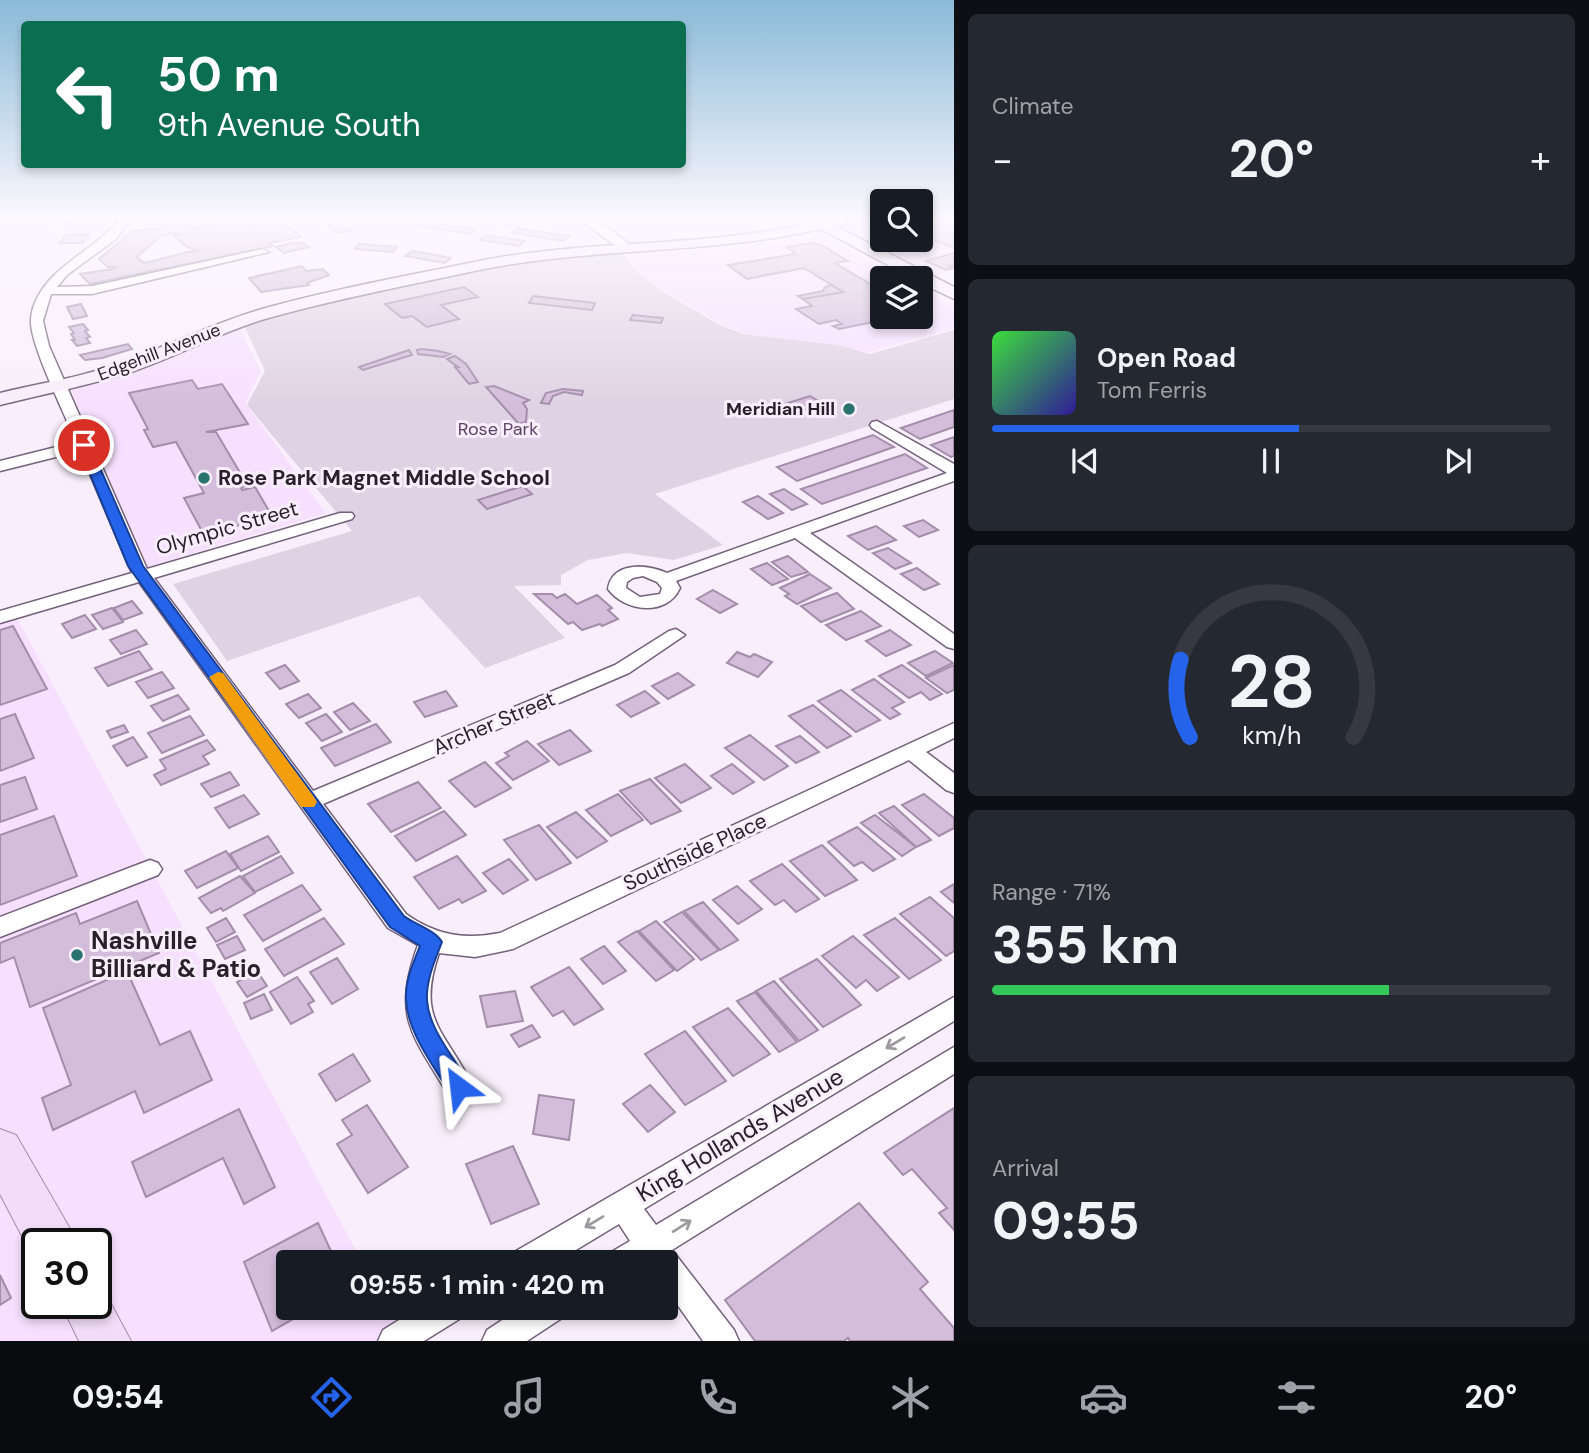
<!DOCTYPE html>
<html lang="en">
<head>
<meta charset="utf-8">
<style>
  :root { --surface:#171b24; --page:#242831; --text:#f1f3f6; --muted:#9ea1a6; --line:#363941; --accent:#2563eb }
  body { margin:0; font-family:"DM Sans",sans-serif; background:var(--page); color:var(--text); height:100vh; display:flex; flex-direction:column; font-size:26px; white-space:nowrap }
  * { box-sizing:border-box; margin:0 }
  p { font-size:23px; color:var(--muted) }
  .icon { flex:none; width:38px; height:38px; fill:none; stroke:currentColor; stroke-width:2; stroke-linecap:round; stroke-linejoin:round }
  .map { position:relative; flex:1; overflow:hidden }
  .side { display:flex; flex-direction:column; gap:14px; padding:14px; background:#0d0f14; width:635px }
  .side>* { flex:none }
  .top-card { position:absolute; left:21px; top:21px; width:665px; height:147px; border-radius:7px; box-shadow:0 4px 10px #0003; background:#0b6e4f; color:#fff; overflow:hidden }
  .tools { position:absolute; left:870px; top:189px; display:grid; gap:14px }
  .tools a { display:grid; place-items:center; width:63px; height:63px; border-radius:7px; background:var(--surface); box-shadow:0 4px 10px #0003; font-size:35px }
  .speed { position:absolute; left:21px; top:1228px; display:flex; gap:14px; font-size:35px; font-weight:700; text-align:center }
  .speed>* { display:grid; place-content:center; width:91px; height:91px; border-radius:50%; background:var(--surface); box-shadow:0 4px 10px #0003; line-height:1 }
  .speed .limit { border:4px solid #111; border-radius:10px; background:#fff; color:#111 }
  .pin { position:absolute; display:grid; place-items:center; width:60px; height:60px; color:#fff; margin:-30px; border:4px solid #fff; border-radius:50%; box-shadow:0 2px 7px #0007 }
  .me { position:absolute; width:77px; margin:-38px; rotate:330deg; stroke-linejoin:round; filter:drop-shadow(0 0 5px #0008) }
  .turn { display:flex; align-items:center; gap:24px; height:147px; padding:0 21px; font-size:32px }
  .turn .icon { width:91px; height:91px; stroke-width:2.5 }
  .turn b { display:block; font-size:49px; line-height:60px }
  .big { font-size:52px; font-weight:700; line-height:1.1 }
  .side .card { flex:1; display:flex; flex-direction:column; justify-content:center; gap:10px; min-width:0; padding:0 24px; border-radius:10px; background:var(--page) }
  .side .dial { align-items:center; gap:0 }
  .dial svg { height:182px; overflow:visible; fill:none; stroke:var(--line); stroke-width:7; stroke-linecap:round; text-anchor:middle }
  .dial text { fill:var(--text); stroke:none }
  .song { display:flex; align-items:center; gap:21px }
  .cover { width:84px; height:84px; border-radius:10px; background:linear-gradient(135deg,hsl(120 70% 55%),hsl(250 70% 35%)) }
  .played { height:7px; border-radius:4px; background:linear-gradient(90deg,var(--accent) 55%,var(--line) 55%) }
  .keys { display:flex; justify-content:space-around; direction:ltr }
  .heat { display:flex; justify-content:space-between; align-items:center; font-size:38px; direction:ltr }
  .charge { height:10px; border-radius:5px; background:linear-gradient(90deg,#34c759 71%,var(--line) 0) }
  .trip { position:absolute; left:276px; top:1250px; width:402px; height:70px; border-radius:7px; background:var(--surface); box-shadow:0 4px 10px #0003; font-weight:700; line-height:70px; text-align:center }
  .tab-bar { display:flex; height:112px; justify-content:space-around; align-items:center; background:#090b0e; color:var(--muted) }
  .tab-bar .icon { width:49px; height:49px }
  .tab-bar .selected { color:var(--accent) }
  .tab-bar b { font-size:32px; color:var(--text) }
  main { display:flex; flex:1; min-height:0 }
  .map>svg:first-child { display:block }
</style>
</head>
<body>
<main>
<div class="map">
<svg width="954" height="1341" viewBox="0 0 954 1341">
  <rect width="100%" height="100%" fill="#f9effc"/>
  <g fill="#f7e0ff" fill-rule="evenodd">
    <polygon points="855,217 882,217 882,240 920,240 921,217 954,217 954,270 924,278 824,224"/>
    <polygon points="813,234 822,234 901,278 882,278 882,317 920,317 921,289 954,308 954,328 869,352 744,333 721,324 658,287 637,270 627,255 734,248"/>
    <polygon points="239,327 261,371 245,403 326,513 147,567 130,540 71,388 164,360"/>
    <path d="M14,612L362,1262H289V1307H387L402,1336L394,1341H0V617ZM37,1244H96V1304H37Z"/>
  </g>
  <path fill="#dfd2e4" d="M624,253L635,270L665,293L720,325L743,334L838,345L870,354L954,330V399L655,494L723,545L674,560L627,553L588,560L561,575V585L514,586L565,638L485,668L419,596L227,661L173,584L352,531L247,405L265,371L244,325C294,310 345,299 396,288C475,271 543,258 624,253Z"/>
  <g fill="#d3bddb" stroke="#a38daa" stroke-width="2" fill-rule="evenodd">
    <polygon points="52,217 74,217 73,223 51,225"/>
    <path d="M170,217H222L188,224L198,228L244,217H274L301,237L269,243L273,246L90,284L80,274L112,269L115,267H108L99,259L133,231L165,228L161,224L150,226L145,222ZM173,233L179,235L174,236L187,247L199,251L188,252L145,263L138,260H141L137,257L161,236Z"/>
    <polygon points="314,217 330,217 351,230 338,233"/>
    <polygon points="474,217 496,217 515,222 506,226"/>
    <polygon points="933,217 954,217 954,248 920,234 920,220"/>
    <polygon points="425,222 475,229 470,234 419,226"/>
    <polygon points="518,228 560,235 569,236 564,241 512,233"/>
    <polygon points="89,234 82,243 60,243 66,235"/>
    <polygon points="486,235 525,241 519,246 480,240"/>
    <polygon points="292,243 303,243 309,247 284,253 276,247"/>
    <polygon points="812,243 821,245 848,261 835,263 882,291 882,311 877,312 888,319 839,329 833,326 842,324 836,320 819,324 796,309 812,306 803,299 843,292 804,268 747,279 728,265 796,254 787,247"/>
    <polygon points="359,244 386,246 397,247 393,252 355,249"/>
    <polygon points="412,251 419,252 451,258 445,263 405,256"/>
    <polygon points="954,253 954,265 949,266 953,268 946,270 926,261"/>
    <polygon points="302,266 306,271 323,269 329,275 307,283 309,285 261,292 249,278"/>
    <polygon points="831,285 843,292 803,299 798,296 823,291 825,287"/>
    <polygon points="464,287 478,297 441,305 459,319 427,327 412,316 402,318 385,304"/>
    <polygon points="533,296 595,303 592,310 529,303"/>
    <polygon points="81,304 87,316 73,319 67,307"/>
    <polygon points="633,315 651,317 663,318 661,323 630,320"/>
    <polygon points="83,324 88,330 85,331 90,337 86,338 90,343 77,346 72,340 75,340 71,334 74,333 69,327"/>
    <polygon points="128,344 132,349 102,358 85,360 80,355"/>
    <polygon points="422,349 438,351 450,354 443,357 418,354 417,350"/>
    <polygon points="409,350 412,355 363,370 359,367"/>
    <polygon points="455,356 466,364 478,382 469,384 455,367 458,367 447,359"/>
    <polygon points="192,380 198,389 222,384 248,424 206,432 216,432 248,486 241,487 242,490 255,487 272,516 204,535 184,498 204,493 176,442 153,447 144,430 148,429 129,393"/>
    <polygon points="494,386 529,400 523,403 527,409 526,422 519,424 486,387"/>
    <polygon points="563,389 583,391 582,395 564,392 553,396 549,404 541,403 546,393"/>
    <polygon points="810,396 823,404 787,415 775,407"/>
    <polygon points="954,410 954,427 920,439 901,428"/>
    <polygon points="873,435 894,447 797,481 777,467"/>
    <polygon points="954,437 954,456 951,457 931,445"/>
    <polygon points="905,454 927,468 822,504 801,489"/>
    <polygon points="523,486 532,494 487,509 478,500"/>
    <polygon points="784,489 807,504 792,510 770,494"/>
    <polygon points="758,496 783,513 768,519 743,502"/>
    <polygon points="923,520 938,530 919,537 904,526"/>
    <polygon points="876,526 896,540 868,550 848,536"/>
    <polygon points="888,548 911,563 895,569 873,553"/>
    <polygon points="788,556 808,572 791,577 772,562"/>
    <polygon points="767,563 788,579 772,585 751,569"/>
    <polygon points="917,568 939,584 924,590 901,574"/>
    <polygon points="810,574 831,588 797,604 785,596 789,594 780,588"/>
    <polygon points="713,590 737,604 720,613 697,599"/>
    <polygon points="837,593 854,609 821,622 801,606"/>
    <polygon points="534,594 552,594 557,598 565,594 577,604 597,595 612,608 608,610 618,619 602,626 600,624 582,630 573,622 568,624"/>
    <polygon points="132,601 142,613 123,620 114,608"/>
    <polygon points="112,608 123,622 103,629 92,615"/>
    <polygon points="861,611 881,626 846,640 826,625"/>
    <polygon points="85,615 96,629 72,638 62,624"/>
    <polygon points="13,626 47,689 0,705 0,630"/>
    <polygon points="136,630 147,644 121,654 110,640"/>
    <polygon points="890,630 911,645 886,656 866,641"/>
    <polygon points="139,651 152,669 108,686 95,668"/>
    <polygon points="935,651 953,663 926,676 908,663"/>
    <polygon points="737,652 750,657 754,654 772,662 758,677 727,663"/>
    <polygon points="285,665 299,681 280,689 266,673"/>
    <polygon points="902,665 942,694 930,700 921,692 909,698 879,676"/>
    <polygon points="954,665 954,690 947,693 926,678"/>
    <polygon points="162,672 174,688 148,698 136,682"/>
    <polygon points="678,673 694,685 668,699 652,686"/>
    <polygon points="874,679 904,702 892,708 900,714 890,719 852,690"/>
    <polygon points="841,690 880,720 856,732 818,701"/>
    <polygon points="446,691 457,706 425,717 414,702"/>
    <polygon points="645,691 659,703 631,717 617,705"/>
    <polygon points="308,694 321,708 299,718 286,704"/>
    <polygon points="178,695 189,709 163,721 151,706"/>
    <polygon points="353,703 370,721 350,730 334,712"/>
    <polygon points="813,705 851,736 827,748 789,716"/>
    <polygon points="15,714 34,758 0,771 0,719"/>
    <polygon points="326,714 342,732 322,741 306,723"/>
    <polygon points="190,716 204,735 162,753 148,733"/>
    <polygon points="376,724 391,742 335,766 321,748"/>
    <polygon points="124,725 128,732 111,738 107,731"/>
    <polygon points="570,730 591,751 559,765 538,744"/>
    <polygon points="750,735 788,766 764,780 725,748"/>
    <polygon points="800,736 819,752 796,763 776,746"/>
    <polygon points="133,737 147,757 127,766 113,746"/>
    <polygon points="207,740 215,750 203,756 209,764 161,785 154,775 166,769 160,760"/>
    <polygon points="527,741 549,761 513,780 496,763 509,756 505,753"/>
    <polygon points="485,762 511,788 475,807 449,781"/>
    <polygon points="685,764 711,788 681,803 655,778"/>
    <polygon points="732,764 754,782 733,794 711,776"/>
    <polygon points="230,772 239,785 211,797 201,784"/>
    <polygon points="25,777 37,809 0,822 0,785"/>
    <polygon points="650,779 681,811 651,824 620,791"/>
    <polygon points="418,782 441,808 391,832 368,804"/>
    <polygon points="618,794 643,820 611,836 586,810"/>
    <polygon points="924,794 954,818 954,828 939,836 902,805"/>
    <polygon points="244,795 259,814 229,828 215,808"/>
    <polygon points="894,806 931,840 916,847 879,813"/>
    <polygon points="444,811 466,835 416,861 395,836"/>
    <polygon points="576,812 607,841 577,858 547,827"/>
    <polygon points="875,815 916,847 902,856 861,823"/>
    <polygon points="54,816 77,876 0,905 0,835"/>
    <polygon points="539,825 571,863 536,880 504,840"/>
    <polygon points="857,827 895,859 873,871 862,862 854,866 828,842"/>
    <polygon points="268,836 279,852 241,871 230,854"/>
    <polygon points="822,845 857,880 825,896 790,861"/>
    <polygon points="226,851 238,868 197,888 185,871"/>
    <polygon points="281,856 293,873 255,892 243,876"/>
    <polygon points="457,856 486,891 462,903 459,899 439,909 414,877"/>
    <polygon points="509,859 528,880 503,894 483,873"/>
    <polygon points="782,864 819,899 796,912 784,900 775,905 750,881"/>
    <polygon points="240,876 255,893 223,911 221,908 211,913 199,898"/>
    <polygon points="954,884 954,903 941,892"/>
    <polygon points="302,885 321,910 263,941 244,915"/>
    <polygon points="737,886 762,909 738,924 713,900"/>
    <polygon points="930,897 954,918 954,951 946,956 900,914"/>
    <polygon points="137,901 159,953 30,1007 14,957 0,963 0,943 76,913 80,924"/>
    <polygon points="703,902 738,940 720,950 684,911"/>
    <polygon points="682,912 719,950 701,960 664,922"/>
    <polygon points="226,918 235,932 216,942 207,928"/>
    <polygon points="324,918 344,944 284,976 265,949"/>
    <polygon points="895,918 941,960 909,979 864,935"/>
    <polygon points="656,921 694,959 677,971 639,931"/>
    <polygon points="637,931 674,970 656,981 618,942"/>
    <polygon points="237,936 245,950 225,959 217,945"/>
    <polygon points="853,936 899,977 877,991 866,980 856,988 822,956"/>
    <polygon points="604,946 626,971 603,984 581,959"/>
    <polygon points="337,958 358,989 332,1004 310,972"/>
    <polygon points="817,959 861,1005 823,1027 780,979"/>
    <polygon points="569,967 603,1009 574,1025 563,1011 553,1016 531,987"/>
    <polygon points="127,971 160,1045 190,1031 212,1080 144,1113 135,1091 53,1130 42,1098 71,1085 43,1008"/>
    <polygon points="257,971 267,986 247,997 237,982"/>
    <polygon points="297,977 314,1001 308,1004 313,1012 291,1024 270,992"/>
    <polygon points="774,981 818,1030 799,1041 756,991"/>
    <polygon points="515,991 523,1021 487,1027 480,996"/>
    <polygon points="755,992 797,1042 779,1052 737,1001"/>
    <polygon points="264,994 272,1010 251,1019 244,1003"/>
    <polygon points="728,1008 770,1054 733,1076 693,1027"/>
    <polygon points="532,1025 540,1037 519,1047 511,1035"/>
    <polygon points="685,1031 726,1081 685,1105 645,1054"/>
    <polygon points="353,1054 370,1081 336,1101 319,1074"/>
    <polygon points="650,1085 675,1112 648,1132 623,1104"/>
    <polygon points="539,1095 574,1100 569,1140 533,1134"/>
    <polygon points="367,1105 408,1167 368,1193 337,1144 352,1135 342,1120"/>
    <polygon points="954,1108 954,1230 939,1213 947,1208 912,1169 903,1175 884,1153"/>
    <polygon points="239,1109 275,1187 244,1204 223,1158 146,1197 132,1162"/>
    <polygon points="513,1146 539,1204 491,1224 466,1164"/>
    <polygon points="859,1203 928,1282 920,1289 954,1328 954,1341 850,1341 848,1338 844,1341 755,1341 725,1300"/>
    <polygon points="318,1223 336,1262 289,1262 289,1307 314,1307 272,1331 244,1262"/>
    <polygon points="0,1275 11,1298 0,1305"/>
  </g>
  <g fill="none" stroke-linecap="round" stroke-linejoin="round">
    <defs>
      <g id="street">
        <path d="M121,217H132L116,239L67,275L57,287L92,286L263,249L269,252L92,294H51L43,321L49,346L147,569L340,513H352L354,516L352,519L154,578L313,791L615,665L669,631L676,629L685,635L629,673L323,804L406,914C435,935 464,940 500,933L954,723V738L926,752L954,773V793L946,790L909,760L513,949L475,957L439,953C415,1022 447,1031 473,1087L469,1096L459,1099L449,1096C413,1035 391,1018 418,945L388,928L139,582L0,623V611L132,573L80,451L0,471V461L76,442C66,416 30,345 31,321C31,301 46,282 60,270C81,251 104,240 121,217Z"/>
        <path d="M576,217C598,217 618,233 633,249L623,251Z"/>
        <path d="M877,421L954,464V481L810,533L954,634V649L947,647L795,538L676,581L680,588C667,617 625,612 608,589C612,561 647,564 667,573L947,473L872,428L870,425L872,422ZM643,576L657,582L662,588L660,594L640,597L626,588L627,582L633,578Z"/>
        <polygon points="150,860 158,863 162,869 158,875 0,937 0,917"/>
        <polygon points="954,997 954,1021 644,1209 656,1225 954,1047 954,1074 672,1250 734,1330 739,1341 703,1341 667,1290 667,1262 609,1262 613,1251 630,1241 619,1224 556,1262 512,1262 516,1251"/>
        <polygon points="420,1307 466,1307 461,1318 424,1341 378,1341 383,1330"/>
        <polygon points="522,1307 567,1307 562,1318 527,1341 482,1341 487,1330"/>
      </g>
      <path id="secondary" d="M814,217L824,220L862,217L836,226L954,287V299L920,283V278H912L821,229C708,255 592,247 479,270C410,285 340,298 272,317C224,330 181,355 134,371C91,385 44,394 0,405V393C40,383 84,377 123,362C170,345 214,323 262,309C332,289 407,276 479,261C588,239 701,248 810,223L809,221Z"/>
      <g id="primary">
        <polygon points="0,1129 16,1135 69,1227 75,1244 37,1244 35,1261 0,1194"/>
        <polygon points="96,1284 102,1287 131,1341 79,1341 61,1304 96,1304"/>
      </g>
    </defs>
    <use href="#street" stroke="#74607b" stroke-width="3"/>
    <use href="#secondary" stroke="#74607b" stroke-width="3"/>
    <use href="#primary" stroke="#a48dac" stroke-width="2"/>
    <use href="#street" fill="#fff" fill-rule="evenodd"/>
    <use href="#secondary" fill="#f8eefb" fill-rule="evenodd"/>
    <use href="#primary" fill="#f1ddf7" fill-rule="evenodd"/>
  </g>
  <defs><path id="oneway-shaft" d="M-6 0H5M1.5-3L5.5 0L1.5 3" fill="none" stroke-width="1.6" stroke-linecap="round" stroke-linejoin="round" transform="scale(1.75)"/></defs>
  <g stroke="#9e9ba0">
    <use href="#oneway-shaft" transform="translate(895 1043) rotate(149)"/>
    <use href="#oneway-shaft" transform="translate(594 1222) rotate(149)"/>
    <use href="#oneway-shaft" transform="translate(682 1226) rotate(-32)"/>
  </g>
  <linearGradient id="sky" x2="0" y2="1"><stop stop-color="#8abad8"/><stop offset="0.54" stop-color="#fcf8fe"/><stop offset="1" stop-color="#fcf8fe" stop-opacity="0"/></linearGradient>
  <rect width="954" height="405" fill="url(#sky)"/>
  <path fill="#2563eb" stroke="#184099" stroke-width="2" d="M84,441L90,445L143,566L404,916C414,924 435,930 442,942C435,960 426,980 427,1000C429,1032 457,1059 470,1087L467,1095L459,1098L451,1095C435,1067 407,1033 406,999C405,981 413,963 420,946L390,927L128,566L78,445Z"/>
  <polygon fill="#f59e0b" points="218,672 223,673 314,797 317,802 314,807 301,807 209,677"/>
  <g fill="#29736e" stroke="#f9effc" stroke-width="2.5">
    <circle cx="849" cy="409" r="7"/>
    <circle cx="204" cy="478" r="7"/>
    <circle cx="77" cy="955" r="7"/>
  </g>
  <g text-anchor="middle" stroke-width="6" stroke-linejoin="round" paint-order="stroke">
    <g font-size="18" fill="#28202b" stroke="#f9effc">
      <text transform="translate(159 352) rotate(-21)" y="6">Edgehill Avenue</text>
    </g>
    <g font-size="18" font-weight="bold" fill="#28202b" stroke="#f9effc" text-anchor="end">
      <text x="835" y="415">Meridian Hill</text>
    </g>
    <g font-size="18" fill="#5f4369" stroke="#f9effc">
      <text x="498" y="435">Rose Park</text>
    </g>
    <g font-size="21" font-weight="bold" fill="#28202b" stroke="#f9effc" text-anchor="start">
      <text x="218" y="485">Rose Park Magnet Middle School</text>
    </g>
    <g font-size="21" fill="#28202b" stroke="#f9effc">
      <text transform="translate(227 528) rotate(-16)" y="7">Olympic Street</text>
      <text transform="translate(494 723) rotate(-23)" y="7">Archer Street</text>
      <text transform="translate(695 852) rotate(-25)" y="7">Southside Place</text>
    </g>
    <g font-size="24" font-weight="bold" fill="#28202b" stroke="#f9effc" text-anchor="start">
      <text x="91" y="949">Nashville<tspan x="91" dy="28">Billiard &amp; Patio</tspan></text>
    </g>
    <g font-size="24" fill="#28202b" stroke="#f9effc">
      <text transform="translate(740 1135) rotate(-31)" y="8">King Hollands Avenue</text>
    </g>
  </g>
</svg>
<div class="tools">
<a><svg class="icon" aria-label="search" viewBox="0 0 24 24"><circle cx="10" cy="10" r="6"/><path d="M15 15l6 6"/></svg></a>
<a><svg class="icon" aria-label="layers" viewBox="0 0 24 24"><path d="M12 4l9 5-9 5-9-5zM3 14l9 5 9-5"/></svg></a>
</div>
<div class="speed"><div class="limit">30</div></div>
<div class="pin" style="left:84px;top:445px;background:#d93025"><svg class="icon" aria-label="arrive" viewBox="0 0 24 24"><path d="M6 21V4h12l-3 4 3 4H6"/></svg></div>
<svg class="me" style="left:459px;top:1087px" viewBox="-20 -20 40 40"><path d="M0-17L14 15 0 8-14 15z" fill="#2563eb" stroke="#fff" stroke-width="4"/></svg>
<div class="trip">09:55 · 1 min · 420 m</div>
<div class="top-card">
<div class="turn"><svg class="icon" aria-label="left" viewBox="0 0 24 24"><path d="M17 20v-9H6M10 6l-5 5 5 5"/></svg><div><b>50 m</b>9th Avenue South</div></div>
</div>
</div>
<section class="side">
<div class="card"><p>Climate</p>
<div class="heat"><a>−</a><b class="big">20°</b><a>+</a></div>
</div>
<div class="card">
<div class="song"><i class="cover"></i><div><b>Open Road</b><p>Tom Ferris</p></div></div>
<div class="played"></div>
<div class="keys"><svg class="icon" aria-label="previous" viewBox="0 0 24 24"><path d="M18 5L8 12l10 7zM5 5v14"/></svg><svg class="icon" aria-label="pause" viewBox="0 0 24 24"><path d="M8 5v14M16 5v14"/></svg><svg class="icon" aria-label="next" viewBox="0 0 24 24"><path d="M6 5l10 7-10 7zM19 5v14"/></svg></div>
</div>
<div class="card dial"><svg viewBox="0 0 100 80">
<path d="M14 69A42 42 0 1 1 86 69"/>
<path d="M14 69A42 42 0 0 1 10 35" stroke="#2563eb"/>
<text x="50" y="56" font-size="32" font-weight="700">28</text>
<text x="50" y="72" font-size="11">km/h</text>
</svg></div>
<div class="card"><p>Range · 71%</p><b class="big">355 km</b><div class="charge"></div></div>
<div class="card"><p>Arrival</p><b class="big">09:55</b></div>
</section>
</main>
<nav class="tab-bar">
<b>09:54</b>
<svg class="icon selected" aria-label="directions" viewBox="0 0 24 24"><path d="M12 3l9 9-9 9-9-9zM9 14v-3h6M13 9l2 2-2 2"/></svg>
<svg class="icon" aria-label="music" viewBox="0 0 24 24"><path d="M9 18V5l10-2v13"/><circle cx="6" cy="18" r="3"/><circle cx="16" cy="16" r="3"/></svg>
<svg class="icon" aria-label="phone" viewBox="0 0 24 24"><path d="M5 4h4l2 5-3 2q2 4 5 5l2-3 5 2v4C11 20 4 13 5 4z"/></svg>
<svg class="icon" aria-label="climate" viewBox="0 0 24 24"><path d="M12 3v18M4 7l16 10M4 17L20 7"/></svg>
<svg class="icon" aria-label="car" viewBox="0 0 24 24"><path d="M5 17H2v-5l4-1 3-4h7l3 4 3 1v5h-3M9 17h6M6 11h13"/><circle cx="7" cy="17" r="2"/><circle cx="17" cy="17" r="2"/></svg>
<svg class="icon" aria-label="filters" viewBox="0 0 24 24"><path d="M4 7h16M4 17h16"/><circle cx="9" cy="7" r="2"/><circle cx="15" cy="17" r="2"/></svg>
<b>20°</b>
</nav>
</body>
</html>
